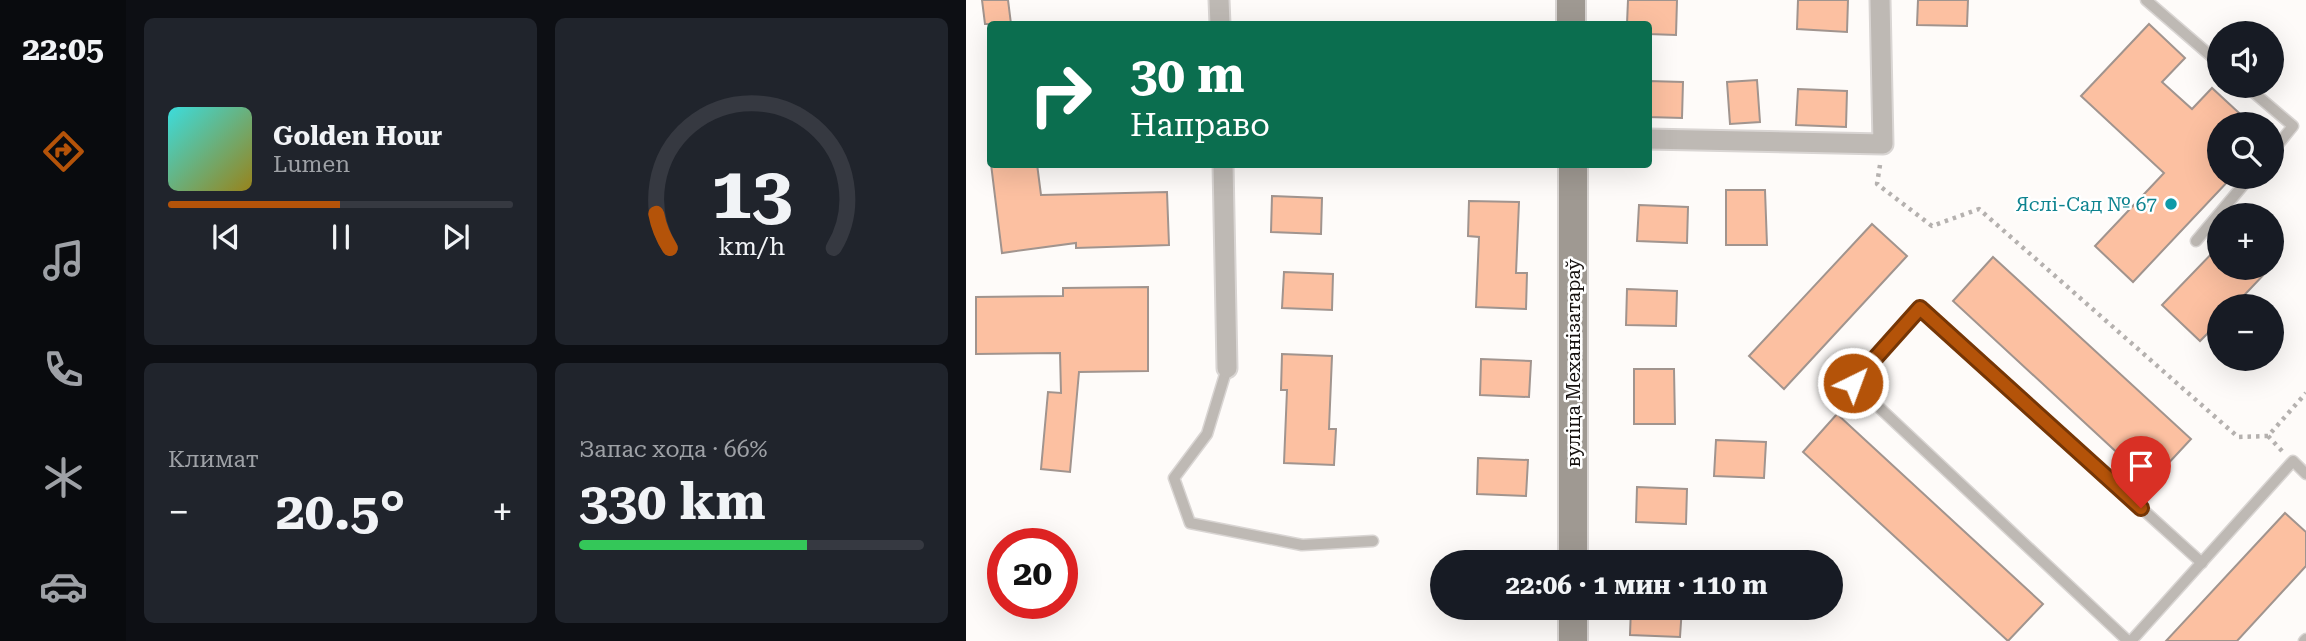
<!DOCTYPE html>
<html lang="ru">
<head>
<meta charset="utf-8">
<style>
  :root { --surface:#171b24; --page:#20242c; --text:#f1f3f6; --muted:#9ea1a6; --line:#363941; --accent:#b45309 }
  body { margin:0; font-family:"Roboto Serif",serif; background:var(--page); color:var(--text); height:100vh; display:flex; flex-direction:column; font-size:26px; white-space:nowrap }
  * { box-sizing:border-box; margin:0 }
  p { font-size:23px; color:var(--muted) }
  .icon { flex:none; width:38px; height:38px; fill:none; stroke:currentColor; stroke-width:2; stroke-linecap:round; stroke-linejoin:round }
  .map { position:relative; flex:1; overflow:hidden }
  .side { display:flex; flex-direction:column; gap:18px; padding:18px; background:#0d0f14; width:840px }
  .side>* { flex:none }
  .top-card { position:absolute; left:21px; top:21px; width:665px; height:147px; border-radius:7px; box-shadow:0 7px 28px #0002; background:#0b6e4f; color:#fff; overflow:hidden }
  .fabs { position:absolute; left:1241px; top:21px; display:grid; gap:14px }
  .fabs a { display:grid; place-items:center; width:77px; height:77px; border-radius:50%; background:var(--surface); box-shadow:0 7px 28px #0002; font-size:35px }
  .speed { position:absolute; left:21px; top:528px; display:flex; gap:14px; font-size:35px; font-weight:700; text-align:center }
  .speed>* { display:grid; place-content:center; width:91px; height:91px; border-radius:50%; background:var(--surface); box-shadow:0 7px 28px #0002; line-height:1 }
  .speed .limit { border:10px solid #d22; background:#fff; color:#111 }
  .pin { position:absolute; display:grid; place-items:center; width:60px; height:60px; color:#fff; margin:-72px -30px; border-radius:50% 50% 50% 0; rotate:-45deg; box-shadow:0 0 7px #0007 }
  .pin .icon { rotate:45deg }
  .me { position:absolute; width:77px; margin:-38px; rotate:42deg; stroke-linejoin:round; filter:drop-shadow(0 0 5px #0008) }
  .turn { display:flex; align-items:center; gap:24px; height:147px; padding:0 28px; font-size:32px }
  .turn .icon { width:91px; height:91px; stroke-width:2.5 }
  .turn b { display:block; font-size:49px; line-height:60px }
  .big { font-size:52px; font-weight:700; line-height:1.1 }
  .side .widget { flex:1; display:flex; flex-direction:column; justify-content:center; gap:10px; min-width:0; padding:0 24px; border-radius:10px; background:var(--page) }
  .side .dial { align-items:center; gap:0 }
  .dial svg { height:182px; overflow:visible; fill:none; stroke:var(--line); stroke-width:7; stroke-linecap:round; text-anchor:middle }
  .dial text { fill:var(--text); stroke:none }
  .song { display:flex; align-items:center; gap:21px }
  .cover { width:84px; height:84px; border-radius:10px; background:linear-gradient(135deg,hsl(180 70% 55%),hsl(50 70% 35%)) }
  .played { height:7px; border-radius:4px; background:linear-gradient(90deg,var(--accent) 50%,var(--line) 50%) }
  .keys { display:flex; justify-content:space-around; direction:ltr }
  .heat { display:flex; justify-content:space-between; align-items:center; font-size:38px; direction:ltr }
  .charge { height:10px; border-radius:5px; background:linear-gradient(90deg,#34c759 66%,var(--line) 0) }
  .side .tiles { flex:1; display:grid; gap:18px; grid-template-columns:repeat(2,1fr) }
  .trip { position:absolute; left:464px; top:550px; width:413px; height:70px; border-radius:35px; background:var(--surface); box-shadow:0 7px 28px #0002; font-weight:700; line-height:70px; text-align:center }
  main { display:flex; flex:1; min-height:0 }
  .dock { display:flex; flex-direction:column; width:126px; justify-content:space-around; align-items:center; background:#090b0e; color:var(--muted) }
  .dock .icon { width:49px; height:49px }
  .dock .on { color:var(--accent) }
  .dock b { font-size:32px; color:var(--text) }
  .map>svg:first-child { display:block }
</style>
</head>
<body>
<main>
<nav class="dock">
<b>22:05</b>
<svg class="icon on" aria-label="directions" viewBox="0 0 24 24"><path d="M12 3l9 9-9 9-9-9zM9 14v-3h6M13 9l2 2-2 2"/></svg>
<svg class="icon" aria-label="music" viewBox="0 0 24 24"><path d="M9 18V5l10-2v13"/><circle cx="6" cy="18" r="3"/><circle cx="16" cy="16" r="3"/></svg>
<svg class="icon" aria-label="phone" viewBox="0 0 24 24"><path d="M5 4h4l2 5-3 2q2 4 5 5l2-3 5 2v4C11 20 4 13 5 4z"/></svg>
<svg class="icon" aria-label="climate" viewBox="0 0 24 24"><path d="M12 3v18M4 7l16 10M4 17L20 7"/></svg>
<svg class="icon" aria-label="car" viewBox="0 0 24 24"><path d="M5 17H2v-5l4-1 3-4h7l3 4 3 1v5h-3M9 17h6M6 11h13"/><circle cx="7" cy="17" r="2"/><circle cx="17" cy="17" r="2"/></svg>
</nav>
<section class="side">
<div class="tiles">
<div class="widget">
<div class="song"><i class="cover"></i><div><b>Golden Hour</b><p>Lumen</p></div></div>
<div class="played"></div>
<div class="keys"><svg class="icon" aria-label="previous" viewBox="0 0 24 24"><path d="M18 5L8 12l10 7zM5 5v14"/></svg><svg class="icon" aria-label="pause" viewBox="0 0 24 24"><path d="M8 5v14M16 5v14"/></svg><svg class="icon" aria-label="next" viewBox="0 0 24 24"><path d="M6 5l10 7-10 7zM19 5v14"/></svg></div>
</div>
<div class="widget dial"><svg viewBox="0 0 100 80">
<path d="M14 69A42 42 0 1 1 86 69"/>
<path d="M14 69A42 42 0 0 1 8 54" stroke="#b45309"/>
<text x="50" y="56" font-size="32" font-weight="700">13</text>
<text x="50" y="72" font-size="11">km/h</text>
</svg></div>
<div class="widget"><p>Климат</p>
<div class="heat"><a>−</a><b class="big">20.5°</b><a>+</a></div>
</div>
<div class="widget"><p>Запас хода · 66%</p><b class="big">330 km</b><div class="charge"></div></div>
</div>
</section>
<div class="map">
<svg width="1340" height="641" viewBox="0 0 1340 641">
  <rect width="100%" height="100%" fill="#fefbf9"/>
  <g fill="#fcc0a1" stroke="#a1948e" stroke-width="2">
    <polygon points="16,0 42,0 45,24 19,24"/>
    <polygon points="662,0 711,0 710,35 682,34 682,24 661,24"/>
    <polygon points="832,0 882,0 881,32 831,29"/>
    <polygon points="952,0 1002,0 1001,26 951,25"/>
    <polygon points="1183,24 1219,58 1196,82 1226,109 1246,88 1285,124 1253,124 1253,177 1265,178 1167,282 1129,246 1198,173 1115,96"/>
    <polygon points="791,80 794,122 764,124 761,82"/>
    <polygon points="682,81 717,82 716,118 682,117"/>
    <polygon points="832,89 881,91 880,127 830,125"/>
    <polygon points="25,164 71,164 75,195 201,192 203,245 110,248 110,243 36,253"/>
    <polygon points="760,190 799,190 801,245 760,245"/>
    <polygon points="306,196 356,198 355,234 305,232"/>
    <polygon points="503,201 553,202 550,273 561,273 560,309 510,307 513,237 502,236"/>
    <polygon points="673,205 722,207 721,243 671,241"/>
    <polygon points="906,224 941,256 818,389 783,356"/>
    <polygon points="1253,246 1253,268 1304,268 1268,306 1253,306 1253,322 1234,341 1196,305"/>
    <polygon points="1027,257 1225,439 1184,483 987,301"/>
    <polygon points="318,272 367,274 366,310 316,308"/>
    <polygon points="182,287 182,371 113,372 104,472 75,469 82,392 95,393 94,353 10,354 10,297 97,296 97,288"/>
    <polygon points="661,289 711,291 710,326 660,325"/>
    <polygon points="316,354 366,356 363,429 370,429 368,465 318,463 321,390 315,390"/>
    <polygon points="515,359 565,361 563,397 514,395"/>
    <polygon points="668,369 708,369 709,424 668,424"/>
    <polygon points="871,414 1077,604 1042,641 837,452"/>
    <polygon points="750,440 800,442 798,478 748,476"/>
    <polygon points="512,458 562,460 560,496 511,494"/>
    <polygon points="671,487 721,489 720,524 670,522"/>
    <polygon points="1319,513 1340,532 1340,566 1271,641 1200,641"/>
    <polygon points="665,607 716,607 714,637 664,635"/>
  </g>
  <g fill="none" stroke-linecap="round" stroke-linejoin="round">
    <defs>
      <g id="lane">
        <polyline points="1180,0 1253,63"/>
        <polyline points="1280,86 1327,126 1306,152"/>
        <polyline points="1230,241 1284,177"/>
        <polyline points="261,368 241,434 208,478 224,523 336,545 407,541"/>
        <polyline points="1162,641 887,383 954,308 1236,563"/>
        <polyline points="1165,641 1327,461 1340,474"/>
        <polyline points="1338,641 1340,639"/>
      </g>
      <g id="street">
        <polyline points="253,0 254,24"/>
        <polyline points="682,139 917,144 914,0"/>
        <polyline points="257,164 261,368"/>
      </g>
      <g id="secondary">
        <polyline points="605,0 605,24"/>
        <polyline points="607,164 607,562"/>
        <polyline points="607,607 607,641"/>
      </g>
    </defs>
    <use href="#lane" stroke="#d9d5d3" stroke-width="13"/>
    <use href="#street" stroke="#d9d5d3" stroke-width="23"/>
    <use href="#secondary" stroke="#d9d5d3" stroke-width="32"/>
    <g stroke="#b5b1af" stroke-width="4.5" stroke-dasharray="3.5 5" stroke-linecap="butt">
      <polyline points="914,165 911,184 966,226 1013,209 1272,437 1302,436"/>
      <polyline points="1316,451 1302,436 1340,393"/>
    </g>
    <use href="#lane" stroke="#beb9b4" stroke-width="10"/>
    <use href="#street" stroke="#beb9b4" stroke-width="19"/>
    <use href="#secondary" stroke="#9f9992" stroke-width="28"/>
  </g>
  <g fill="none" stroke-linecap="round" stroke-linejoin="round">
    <defs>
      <polyline id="route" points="887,383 954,308 1175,508"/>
    </defs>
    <use href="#route" stroke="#753606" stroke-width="18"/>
    <use href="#route" stroke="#b45309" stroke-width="12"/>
  </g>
  <circle fill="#0f9aa8" stroke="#fff" stroke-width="2.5" cx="1205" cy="204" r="7"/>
  <g text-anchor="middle" stroke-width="5" stroke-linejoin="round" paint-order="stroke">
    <g font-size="19" fill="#0d838f" stroke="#fff" text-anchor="end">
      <text x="1191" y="211">Яслі-Сад № 67</text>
    </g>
    <g font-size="19" fill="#15100e" stroke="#fff">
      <text transform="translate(607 363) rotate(-90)" y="7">вуліца Механізатараў</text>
    </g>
  </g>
</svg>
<div class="fabs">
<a><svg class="icon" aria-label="sound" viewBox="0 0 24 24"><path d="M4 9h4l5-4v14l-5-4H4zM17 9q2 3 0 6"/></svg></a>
<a><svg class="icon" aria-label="search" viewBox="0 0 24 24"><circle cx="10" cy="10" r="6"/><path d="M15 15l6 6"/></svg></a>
<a>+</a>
<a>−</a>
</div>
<div class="speed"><div class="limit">20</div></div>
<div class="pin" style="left:1175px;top:508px;background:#d93025"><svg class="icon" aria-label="arrive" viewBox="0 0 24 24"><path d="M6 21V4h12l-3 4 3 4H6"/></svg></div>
<svg class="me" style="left:887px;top:383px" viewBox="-20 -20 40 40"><circle r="17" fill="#b45309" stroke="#fff" stroke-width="3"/><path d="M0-11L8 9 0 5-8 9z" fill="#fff"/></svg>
<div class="trip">22:06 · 1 мин · 110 m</div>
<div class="top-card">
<div class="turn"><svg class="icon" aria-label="right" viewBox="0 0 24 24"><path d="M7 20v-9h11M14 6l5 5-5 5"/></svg><div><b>30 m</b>Направо</div></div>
</div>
</div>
</main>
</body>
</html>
